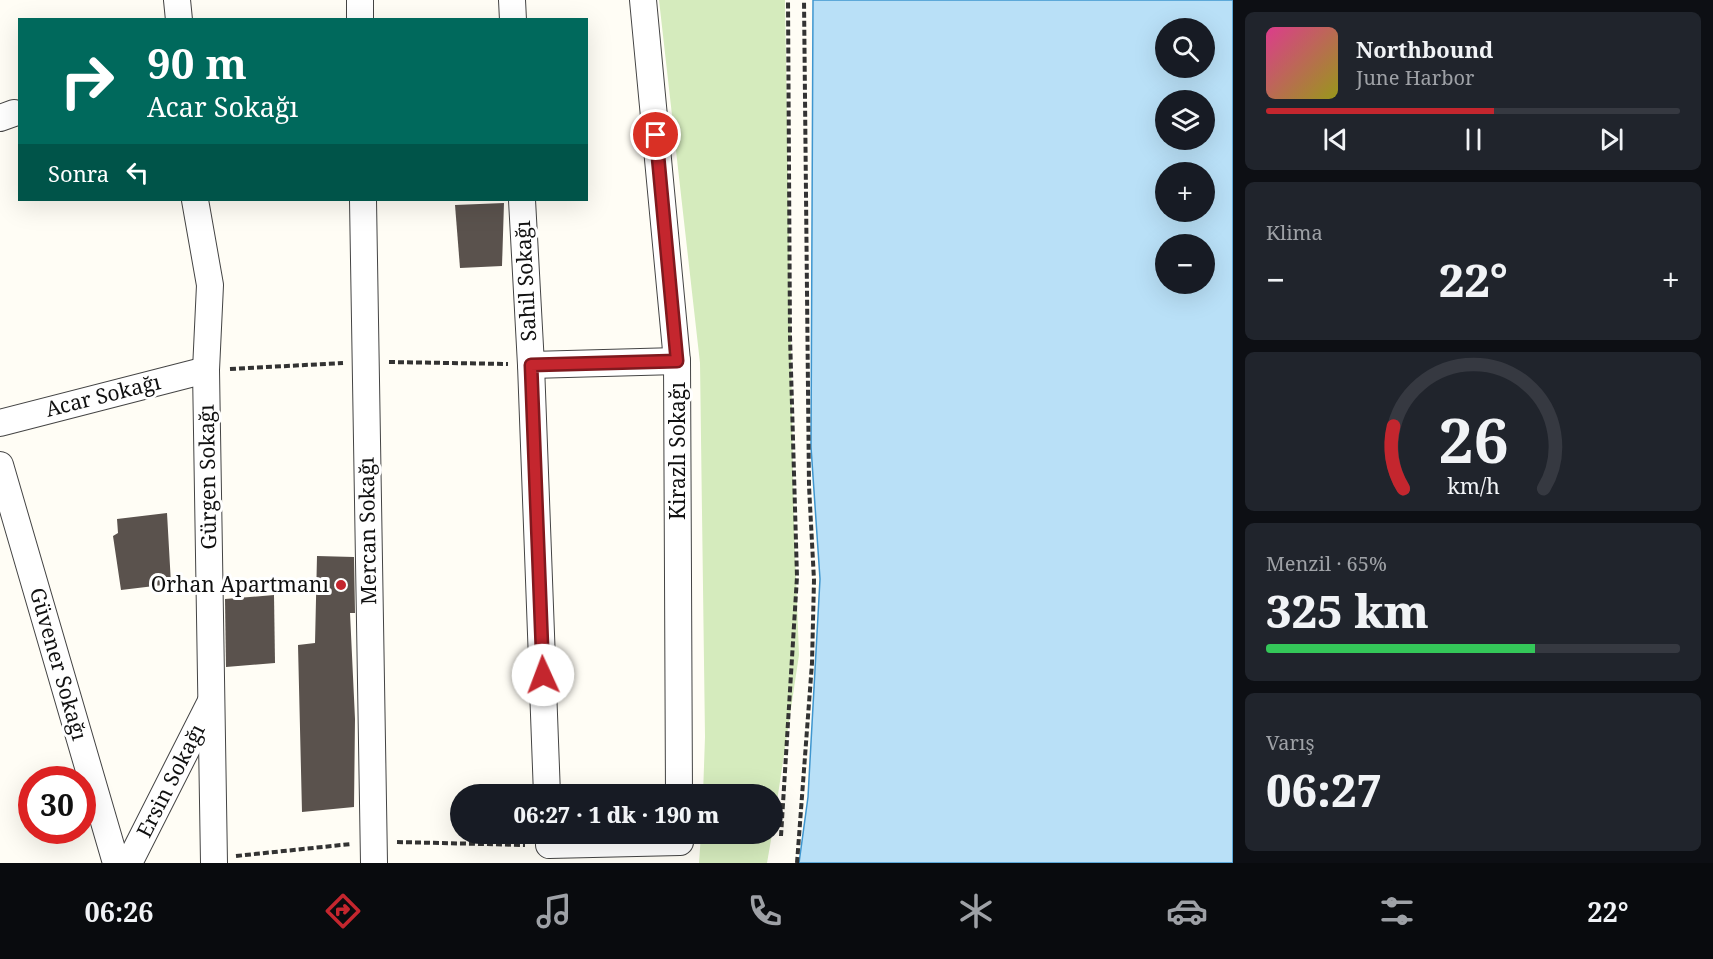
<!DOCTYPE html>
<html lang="tr">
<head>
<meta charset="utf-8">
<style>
  :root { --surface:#171b24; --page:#20242c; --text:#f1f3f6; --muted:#9ea1a6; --line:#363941; --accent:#c4262e }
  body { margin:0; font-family:"Noto Serif",serif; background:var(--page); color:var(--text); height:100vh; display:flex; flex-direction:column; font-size:22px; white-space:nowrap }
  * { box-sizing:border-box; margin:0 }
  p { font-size:20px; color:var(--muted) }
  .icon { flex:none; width:33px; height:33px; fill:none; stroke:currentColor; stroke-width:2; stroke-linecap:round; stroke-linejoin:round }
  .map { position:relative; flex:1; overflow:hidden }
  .panel { display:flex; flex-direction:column; gap:12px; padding:12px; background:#0d0f14; width:480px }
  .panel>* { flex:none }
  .banner { position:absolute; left:18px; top:18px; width:570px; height:183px; border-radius:0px; box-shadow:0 6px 24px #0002; background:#00695c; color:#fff; overflow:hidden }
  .tools { position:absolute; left:1155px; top:18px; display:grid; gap:12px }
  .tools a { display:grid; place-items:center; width:60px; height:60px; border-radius:50%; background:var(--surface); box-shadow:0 6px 24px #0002; font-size:30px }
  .speed { position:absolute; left:18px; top:766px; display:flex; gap:12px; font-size:30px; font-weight:700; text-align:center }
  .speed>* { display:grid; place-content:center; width:78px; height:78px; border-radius:50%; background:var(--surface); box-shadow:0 6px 24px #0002; line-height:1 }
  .speed .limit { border:9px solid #d22; background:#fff; color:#111 }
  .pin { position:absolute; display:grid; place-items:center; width:51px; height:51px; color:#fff; margin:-26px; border:3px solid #fff; border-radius:50%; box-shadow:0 2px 6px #0007 }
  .me { position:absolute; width:66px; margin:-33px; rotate:358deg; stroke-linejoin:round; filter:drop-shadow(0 0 4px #0008) }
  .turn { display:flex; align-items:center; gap:21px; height:126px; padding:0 30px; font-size:27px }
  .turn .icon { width:78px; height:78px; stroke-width:2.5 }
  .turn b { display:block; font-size:42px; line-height:51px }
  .then { display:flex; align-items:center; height:57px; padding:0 30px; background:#0003; gap:12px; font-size:22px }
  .big { font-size:45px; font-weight:800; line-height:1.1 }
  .panel .widget { flex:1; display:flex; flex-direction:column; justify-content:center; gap:9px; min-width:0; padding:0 21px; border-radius:9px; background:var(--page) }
  .panel .dial { align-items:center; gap:0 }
  .dial svg { height:156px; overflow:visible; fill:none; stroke:var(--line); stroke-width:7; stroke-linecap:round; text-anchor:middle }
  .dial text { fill:var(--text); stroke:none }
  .song { display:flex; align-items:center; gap:18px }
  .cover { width:72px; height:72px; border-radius:9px; background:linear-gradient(135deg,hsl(330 70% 55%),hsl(60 70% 35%)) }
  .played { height:6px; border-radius:3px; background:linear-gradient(90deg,var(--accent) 55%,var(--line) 55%) }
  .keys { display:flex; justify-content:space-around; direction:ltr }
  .heat { display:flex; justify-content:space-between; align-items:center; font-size:33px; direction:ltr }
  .charge { height:9px; border-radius:4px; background:linear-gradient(90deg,#34c759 65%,var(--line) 0) }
  .trip { position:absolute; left:450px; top:784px; width:333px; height:60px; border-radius:30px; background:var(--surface); box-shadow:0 6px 24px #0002; font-weight:800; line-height:60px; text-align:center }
  .tab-bar { display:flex; height:96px; justify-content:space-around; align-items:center; background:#090b0e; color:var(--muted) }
  .tab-bar .icon { width:42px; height:42px }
  .tab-bar .current { color:var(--accent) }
  .tab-bar b { font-size:27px; color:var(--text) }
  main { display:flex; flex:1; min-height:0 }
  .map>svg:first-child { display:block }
</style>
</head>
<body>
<main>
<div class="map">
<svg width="1233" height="863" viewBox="0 0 1233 863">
  <rect width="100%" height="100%" fill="#fffdf5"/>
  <g fill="#d5ebbd">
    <polygon points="659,0 785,0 794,525 799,655 773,828 772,795 703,795 705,737 700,363"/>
    <polygon points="701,834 772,834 767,863 699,863"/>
  </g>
  <path fill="#b9e0f7" stroke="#3f96cf" stroke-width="1.5" fill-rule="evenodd" d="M813,0H1233V863H799L808,797L820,579L811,447ZM1166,28H1204V68H1166ZM1166,100H1204V140H1166ZM1166,172H1204V212H1166ZM1166,244H1204V284H1166Z"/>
  <g fill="#5a524d">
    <polygon points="504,203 502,266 460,268 455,205"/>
    <polygon points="167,513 171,584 121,590 113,536 118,533 117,519"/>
    <polygon points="317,556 354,557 355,613 350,613 355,719 354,807 302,812 298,645 315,643"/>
    <polygon points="274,595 275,663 226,667 225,599"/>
  </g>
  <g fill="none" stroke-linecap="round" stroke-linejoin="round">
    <defs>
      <g id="minor">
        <polyline points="177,0 179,20"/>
        <polyline points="512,0 513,20"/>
        <polyline points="643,0 677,361 679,795"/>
        <polyline points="360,20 360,0"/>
        <polyline points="0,118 14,113"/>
        <polyline points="195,200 210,285 206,370 214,863"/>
        <polyline points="363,200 374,863"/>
        <polyline points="522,200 531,365 547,795"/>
        <polyline points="531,365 677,361"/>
        <polyline points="0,423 206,370"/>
        <polyline points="0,465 116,863"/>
        <polyline points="549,845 680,842"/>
        <polyline points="129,863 210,703"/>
      </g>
    </defs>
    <use href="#minor" stroke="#444" stroke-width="28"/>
    <g stroke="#333" stroke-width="4" stroke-dasharray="6 3" stroke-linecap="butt">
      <polyline points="389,362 508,364"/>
      <polyline points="230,369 343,363"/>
      <polyline points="781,836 797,577 790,336 788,0"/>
      <polyline points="397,842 525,845"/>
      <polyline points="236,856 351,844"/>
      <polyline points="797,863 812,663 814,580 809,486 804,0"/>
    </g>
    <use href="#minor" stroke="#fff" stroke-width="26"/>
  </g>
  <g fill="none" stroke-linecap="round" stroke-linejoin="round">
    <defs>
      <polyline id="route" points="543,675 531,365 677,361 656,135"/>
    </defs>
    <use href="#route" stroke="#7f191e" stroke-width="15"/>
    <use href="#route" stroke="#c4262e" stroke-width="10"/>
  </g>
  <circle fill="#c4262e" stroke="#fff" stroke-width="2" cx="341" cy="585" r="6"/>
  <g text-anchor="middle" stroke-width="6" stroke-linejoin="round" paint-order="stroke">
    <g font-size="21" fill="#111" stroke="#fff">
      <text transform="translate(526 281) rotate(-93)" y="7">Sahil Sokağı</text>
      <text transform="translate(103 396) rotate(-14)" y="7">Acar Sokağı</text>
      <text transform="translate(678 451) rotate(-90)" y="7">Kirazlı Sokağı</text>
      <text transform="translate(208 477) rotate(-91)" y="7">Gürgen Sokağı</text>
      <text transform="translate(368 531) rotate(-91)" y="7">Mercan Sokağı</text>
      <text transform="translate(58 664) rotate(74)" y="7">Güvener Sokağı</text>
      <text transform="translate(171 781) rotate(-63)" y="7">Ersin Sokağı</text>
    </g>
    <g font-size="21" fill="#111" stroke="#fff" text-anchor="end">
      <text x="329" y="592">Orhan Apartmanı</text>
    </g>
  </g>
</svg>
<div class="tools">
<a><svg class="icon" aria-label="search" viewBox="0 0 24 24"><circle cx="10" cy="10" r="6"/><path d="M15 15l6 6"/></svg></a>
<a><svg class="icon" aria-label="layers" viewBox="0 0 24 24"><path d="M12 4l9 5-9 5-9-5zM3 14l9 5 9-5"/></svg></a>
<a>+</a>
<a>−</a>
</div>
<div class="speed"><div class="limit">30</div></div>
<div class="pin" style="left:656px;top:135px;background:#d93025"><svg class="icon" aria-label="arrive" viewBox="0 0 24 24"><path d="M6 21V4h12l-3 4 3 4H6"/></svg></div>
<svg class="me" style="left:543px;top:675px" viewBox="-20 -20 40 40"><circle r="19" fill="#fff"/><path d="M0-13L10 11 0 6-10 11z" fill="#c4262e"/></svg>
<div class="trip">06:27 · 1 dk · 190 m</div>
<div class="banner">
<div class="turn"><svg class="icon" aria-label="right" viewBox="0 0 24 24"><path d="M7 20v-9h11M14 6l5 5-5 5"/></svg><div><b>90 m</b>Acar Sokağı</div></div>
<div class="then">Sonra<svg class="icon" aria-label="left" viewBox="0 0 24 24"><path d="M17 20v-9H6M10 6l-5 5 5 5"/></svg></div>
</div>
</div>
<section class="panel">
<div class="widget">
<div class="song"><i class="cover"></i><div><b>Northbound</b><p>June Harbor</p></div></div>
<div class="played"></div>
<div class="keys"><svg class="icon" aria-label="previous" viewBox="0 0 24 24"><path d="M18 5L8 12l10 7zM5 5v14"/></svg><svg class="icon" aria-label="pause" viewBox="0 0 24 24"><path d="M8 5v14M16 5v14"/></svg><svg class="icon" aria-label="next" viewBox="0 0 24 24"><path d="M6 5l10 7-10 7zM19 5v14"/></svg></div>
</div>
<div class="widget"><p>Klima</p>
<div class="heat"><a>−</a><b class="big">22°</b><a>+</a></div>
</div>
<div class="widget dial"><svg viewBox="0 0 100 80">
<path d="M14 69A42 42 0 1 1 86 69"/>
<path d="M14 69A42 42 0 0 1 9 37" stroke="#c4262e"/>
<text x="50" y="56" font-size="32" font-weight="700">26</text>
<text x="50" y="72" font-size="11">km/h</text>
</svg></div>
<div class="widget"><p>Menzil · 65%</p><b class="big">325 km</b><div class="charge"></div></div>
<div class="widget"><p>Varış</p><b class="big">06:27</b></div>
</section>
</main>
<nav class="tab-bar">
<b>06:26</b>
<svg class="icon current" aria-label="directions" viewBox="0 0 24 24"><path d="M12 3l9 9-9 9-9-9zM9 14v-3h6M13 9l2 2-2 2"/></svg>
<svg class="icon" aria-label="music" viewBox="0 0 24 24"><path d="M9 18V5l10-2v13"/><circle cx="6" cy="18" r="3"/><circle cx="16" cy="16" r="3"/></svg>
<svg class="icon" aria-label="phone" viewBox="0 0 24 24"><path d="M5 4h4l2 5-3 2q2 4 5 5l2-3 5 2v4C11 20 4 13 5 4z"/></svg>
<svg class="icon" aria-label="climate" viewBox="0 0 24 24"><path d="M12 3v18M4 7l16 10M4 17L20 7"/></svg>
<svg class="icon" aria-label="car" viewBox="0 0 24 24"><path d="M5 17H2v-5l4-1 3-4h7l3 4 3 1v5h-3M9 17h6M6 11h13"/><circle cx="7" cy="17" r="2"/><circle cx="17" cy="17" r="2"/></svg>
<svg class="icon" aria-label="filters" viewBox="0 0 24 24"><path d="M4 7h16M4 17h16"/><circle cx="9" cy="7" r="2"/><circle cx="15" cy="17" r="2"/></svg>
<b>22°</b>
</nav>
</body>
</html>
